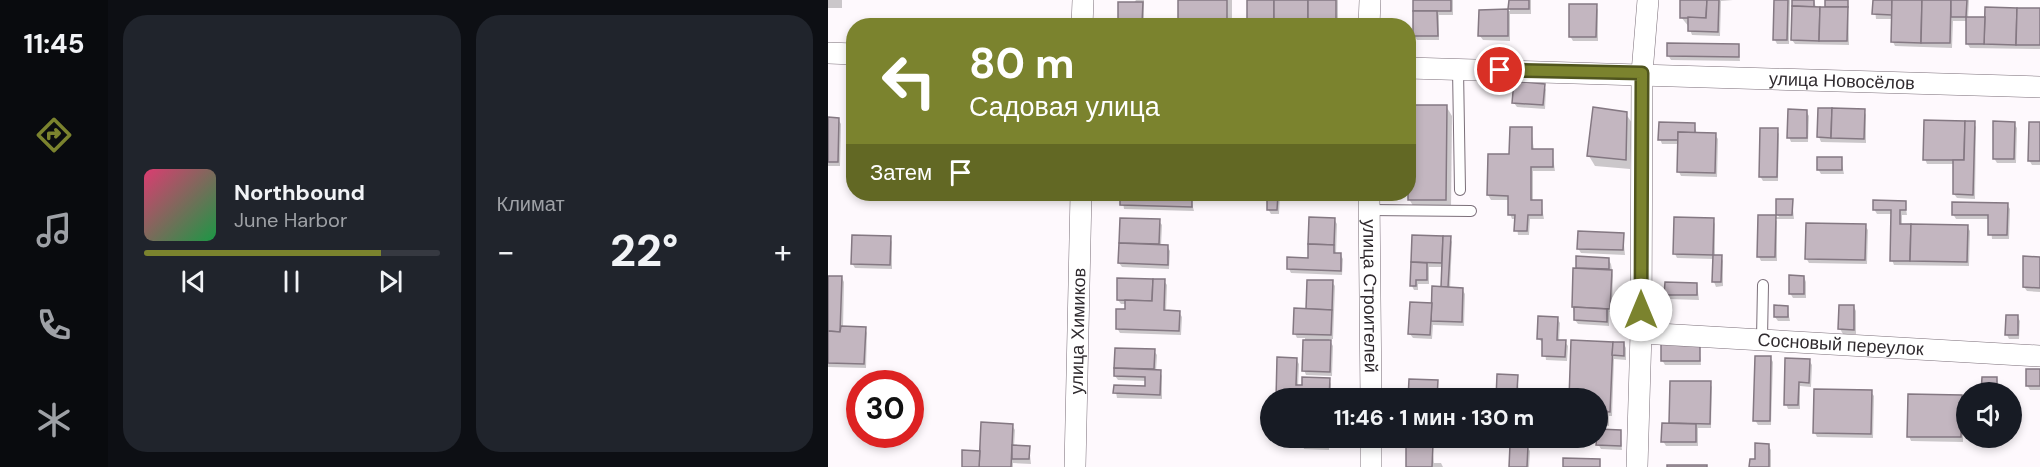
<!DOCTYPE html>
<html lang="ru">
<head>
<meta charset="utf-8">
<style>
  :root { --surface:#171b24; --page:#20242c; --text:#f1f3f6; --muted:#9ea1a6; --line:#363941; --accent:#7b832e }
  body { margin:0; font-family:"DM Sans",sans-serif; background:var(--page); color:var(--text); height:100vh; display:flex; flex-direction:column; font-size:22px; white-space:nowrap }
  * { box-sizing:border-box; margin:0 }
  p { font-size:20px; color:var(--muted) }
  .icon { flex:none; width:33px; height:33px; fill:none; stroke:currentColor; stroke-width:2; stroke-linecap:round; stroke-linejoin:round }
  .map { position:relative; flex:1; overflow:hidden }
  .side { display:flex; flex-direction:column; gap:15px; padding:15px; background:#0d0f14; width:720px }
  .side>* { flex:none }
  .top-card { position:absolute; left:18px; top:18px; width:570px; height:183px; border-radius:24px; box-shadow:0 3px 9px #0003; background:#7b832e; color:#fff; overflow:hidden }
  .fabs { position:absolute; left:1128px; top:382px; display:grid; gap:12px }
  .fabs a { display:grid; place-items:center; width:66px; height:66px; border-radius:50%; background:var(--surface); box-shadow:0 3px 9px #0003; font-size:30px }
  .speed { position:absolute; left:18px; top:370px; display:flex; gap:12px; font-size:30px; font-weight:700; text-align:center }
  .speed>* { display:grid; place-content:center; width:78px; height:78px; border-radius:50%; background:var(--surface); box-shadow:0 3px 9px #0003; line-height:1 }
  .speed .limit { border:9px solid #d22; background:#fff; color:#111 }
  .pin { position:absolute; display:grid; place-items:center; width:51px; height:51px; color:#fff; margin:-26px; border:3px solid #fff; border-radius:50%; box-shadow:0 2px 6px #0007 }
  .me { position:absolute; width:66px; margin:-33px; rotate:0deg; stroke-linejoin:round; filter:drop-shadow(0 0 4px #0008) }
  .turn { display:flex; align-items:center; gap:21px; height:126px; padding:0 24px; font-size:27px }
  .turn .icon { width:78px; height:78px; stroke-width:2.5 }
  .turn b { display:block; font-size:42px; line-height:51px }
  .then { display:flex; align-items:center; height:57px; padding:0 24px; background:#0003; gap:12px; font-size:22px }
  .big { font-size:45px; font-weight:700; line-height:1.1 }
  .side .tile { flex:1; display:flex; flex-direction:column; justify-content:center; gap:9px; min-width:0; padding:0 21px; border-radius:24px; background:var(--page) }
  .song { display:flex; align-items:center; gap:18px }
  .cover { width:72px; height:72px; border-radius:9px; background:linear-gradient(135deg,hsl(340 70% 55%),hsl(140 70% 35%)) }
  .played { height:6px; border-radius:3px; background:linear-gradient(90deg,var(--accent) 80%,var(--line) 80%) }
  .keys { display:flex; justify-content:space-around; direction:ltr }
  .heat { display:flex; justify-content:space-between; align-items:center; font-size:33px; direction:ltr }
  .side .tiles { flex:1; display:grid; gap:15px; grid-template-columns:repeat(2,1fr) }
  .trip { position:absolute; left:432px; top:388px; width:348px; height:60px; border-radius:30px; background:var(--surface); box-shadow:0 3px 9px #0003; font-weight:700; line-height:60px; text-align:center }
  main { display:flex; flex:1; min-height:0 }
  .menu { display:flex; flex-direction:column; width:108px; justify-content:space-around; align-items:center; background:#090b0e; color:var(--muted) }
  .menu .icon { width:42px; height:42px }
  .menu .current { color:var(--accent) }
  .menu b { font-size:27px; color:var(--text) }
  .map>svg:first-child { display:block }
</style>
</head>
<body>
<main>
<nav class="menu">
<b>11:45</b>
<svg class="icon current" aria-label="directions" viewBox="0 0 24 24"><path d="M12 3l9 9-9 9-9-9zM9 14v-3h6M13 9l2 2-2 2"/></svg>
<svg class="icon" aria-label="music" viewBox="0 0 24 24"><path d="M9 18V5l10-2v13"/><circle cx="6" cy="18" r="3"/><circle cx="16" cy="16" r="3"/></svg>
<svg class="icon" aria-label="phone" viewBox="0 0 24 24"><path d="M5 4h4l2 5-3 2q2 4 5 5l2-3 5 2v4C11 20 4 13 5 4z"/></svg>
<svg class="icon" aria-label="climate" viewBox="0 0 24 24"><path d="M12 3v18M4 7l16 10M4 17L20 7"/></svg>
</nav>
<section class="side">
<div class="tiles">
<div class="tile">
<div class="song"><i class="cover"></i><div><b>Northbound</b><p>June Harbor</p></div></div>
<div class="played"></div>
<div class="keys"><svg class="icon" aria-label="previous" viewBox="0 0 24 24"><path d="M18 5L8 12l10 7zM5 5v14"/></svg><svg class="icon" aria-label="pause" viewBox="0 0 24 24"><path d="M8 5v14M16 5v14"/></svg><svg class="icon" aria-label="next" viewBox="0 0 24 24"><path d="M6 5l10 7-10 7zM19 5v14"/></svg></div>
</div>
<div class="tile"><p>Климат</p>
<div class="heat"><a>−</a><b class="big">22°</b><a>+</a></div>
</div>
</div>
</section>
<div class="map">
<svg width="1212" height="467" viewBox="0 0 1212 467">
  <rect width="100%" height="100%" fill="#fef9fd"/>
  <g fill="#0003">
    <rect x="0" y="0" width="14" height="8"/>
    <polygon points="308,0 316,0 316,26 293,26 291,22"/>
    <rect x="351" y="0" width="53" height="26"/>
    <rect x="420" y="0" width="90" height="26"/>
    <polygon points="586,0 625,0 625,15 611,15 611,40 589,40 586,36"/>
    <polygon points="682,0 703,0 703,14 682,14 682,41 655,40 652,36 652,11 682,11"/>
    <polygon points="853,0 905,0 893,1 892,36 864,35 861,27 853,17"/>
    <polygon points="947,0 962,0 961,44 949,44 947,40"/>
    <polygon points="965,0 986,0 988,8 998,8 998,0 1020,0 1021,45 967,44 964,40"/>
    <polygon points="1046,0 1141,0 1140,19 1158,19 1212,10 1212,49 1142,48 1139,43 1140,21 1125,21 1124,48 1067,46 1065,42 1065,19 1048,19"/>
    <polygon points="768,5 770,10 770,41 745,41 742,36"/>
    <polygon points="910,45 912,61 843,60 840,55"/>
    <polygon points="716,85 718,90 717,109 689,107 686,103"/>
    <polygon points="618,106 624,116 623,209 587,209 581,199"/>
    <polygon points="1036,110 1038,115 1038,143 993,142 991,137"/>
    <polygon points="978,111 981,116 980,142 963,142 961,137"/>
    <polygon points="798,114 804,123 802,169 767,166 761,156"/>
    <polygon points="0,117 10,119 13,124 12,166 0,166"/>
    <polygon points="1146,123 1148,127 1147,199 1129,198 1126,194 1127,164 1099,164 1097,159"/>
    <polygon points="866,124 869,134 887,135 890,139 889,177 853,176 851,172 851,144 834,144 832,139"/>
    <polygon points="1186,124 1189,128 1188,163 1169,163 1166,158"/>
    <polygon points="1212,124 1212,165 1204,165 1201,160"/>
    <polygon points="703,129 706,150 724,151 727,171 705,171 705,202 713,202 716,219 702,219 701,235 690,235 688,219 684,219 682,214 682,200 663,200 660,195 683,156"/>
    <polygon points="949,130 951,134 950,181 935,181 932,176"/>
    <polygon points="1013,159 1016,174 993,174 990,169"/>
    <polygon points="294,194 331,194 331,199 363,200 366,211 296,209"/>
    <polygon points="441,194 452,194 451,214 443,214 440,209"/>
    <polygon points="964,200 966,219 947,219 949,221 949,261 933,261 931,257 932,216 951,217 949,214"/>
    <polygon points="1077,202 1079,215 1074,215 1074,225 1139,226 1142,231 1141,266 1066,265 1064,260 1064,214 1049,214 1046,209"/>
    <polygon points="1179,204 1182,209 1181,239 1164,239 1162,219 1128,219 1125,214"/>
    <polygon points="293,219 331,221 334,225 333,246 339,246 342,251 341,269 294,267 291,263"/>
    <polygon points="506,219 509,224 508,254 512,254 515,259 514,275 463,273 461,269 481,259"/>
    <polygon points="885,219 887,224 887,256 893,256 895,261 895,286 888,287 886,282 886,259 849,258 847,254"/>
    <polygon points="1037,226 1040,230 1039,264 981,263 978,258"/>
    <polygon points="795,235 797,255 753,253 750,248"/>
    <polygon points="585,236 622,238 624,242 622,289 634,289 637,294 636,326 605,325 604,339 585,338 582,334 614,288 615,267 601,267 601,284 590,284 590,290 586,290 584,286"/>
    <polygon points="62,237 64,242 64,269 27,268 24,263"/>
    <polygon points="750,258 780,259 783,264 785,276 784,313 781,312 781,326 750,324 747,320 745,307"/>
    <polygon points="1212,258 1212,292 1199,291 1196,287"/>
    <polygon points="0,277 14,278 16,282 15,328 37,328 39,333 38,368 0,367"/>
    <polygon points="976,277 978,282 978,298 965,298 962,293"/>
    <polygon points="336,281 339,285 338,312 351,312 354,317 353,335 292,333 289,328 298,311 299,304 293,304 290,300"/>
    <polygon points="504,282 507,286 505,339 501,339 505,346 504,376 478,375 476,370 477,338 469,338 467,334 480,310"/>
    <polygon points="869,284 871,300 841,299 838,294"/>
    <polygon points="959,307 962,321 950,321 947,317"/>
    <polygon points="1026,307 1028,311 1028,334 1015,334 1012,329"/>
    <polygon points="1189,316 1192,321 1191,339 1181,339 1179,335"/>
    <polygon points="729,318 732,323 731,341 737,342 740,346 739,361 718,360 716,343 710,339"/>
    <polygon points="745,342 796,344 798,348 798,360 786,359 784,416 781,416 781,426 770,425 770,399 744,399"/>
    <polygon points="871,346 873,365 837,365 834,360"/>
    <polygon points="288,349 326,351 329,355 328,371 332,371 334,376 334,399 289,398 287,387 319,388 319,381 290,380 287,376"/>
    <polygon points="942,357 945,362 943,425 930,425 927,420"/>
    <polygon points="468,359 471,364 470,387 501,379 503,384 503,399 449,399"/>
    <polygon points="981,360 984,365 983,387 972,386 972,409 960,409 958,404"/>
    <polygon points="1212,371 1212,390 1202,390 1199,385"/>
    <polygon points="689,376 691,392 716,393 718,399 670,399"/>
    <polygon points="1169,379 1171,393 1155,393"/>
    <polygon points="609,381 611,399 581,399"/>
    <polygon points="844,382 882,383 884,387 883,428 870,428 870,446 838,446 835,441 843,425"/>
    <polygon points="1043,392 1046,396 1045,438 989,437 987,433"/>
    <polygon points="1133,396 1136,401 1135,442 1083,441 1081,436"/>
    <polygon points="184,425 187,430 186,447 201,447 203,464 185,463 185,467 135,467"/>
    <polygon points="792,431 794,450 773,449 770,444"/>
    <polygon points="473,438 501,438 501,450 476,449"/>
    <polygon points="604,445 606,463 613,463 615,467 579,467"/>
    <polygon points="940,445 943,450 943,467 923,467"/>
    <polygon points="699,447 702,451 701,467 683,467"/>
  </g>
  <g fill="#c3b6c0" stroke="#847882" stroke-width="1.5">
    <rect x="350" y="0" width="49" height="26"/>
    <rect x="419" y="0" width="27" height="26"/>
    <rect x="446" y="0" width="34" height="26"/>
    <rect x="480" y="0" width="28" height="26"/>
    <rect x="585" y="0" width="38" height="11"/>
    <polygon points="681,0 701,0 701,9 680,9"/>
    <polygon points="852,0 879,0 878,18 852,18"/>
    <polygon points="879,0 891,0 890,32 860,31 860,17 878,18"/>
    <polygon points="946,0 960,0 959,40 945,40"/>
    <polygon points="964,0 986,0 986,7 964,6"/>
    <rect x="997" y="0" width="23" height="7"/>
    <polygon points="1045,0 1064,0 1064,15 1044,14"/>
    <polygon points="1064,0 1094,0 1093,43 1063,42"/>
    <polygon points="1094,0 1123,0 1122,43 1093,43"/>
    <polygon points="1123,0 1139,0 1138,17 1123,17"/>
    <polygon points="290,2 315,2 314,23 290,23"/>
    <polygon points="741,4 769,4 768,37 741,37"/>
    <polygon points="964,6 992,7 991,41 963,40"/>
    <polygon points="992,7 1020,7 1019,41 991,41"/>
    <polygon points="1157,7 1189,8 1188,45 1156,44"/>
    <polygon points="1189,8 1212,8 1212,45 1188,45"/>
    <polygon points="680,9 680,36 650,36 651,10"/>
    <polygon points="585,11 609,11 610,36 585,36"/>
    <polygon points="1138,17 1157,17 1156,44 1138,44"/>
    <polygon points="839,43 911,44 911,57 839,56"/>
    <polygon points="686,81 717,84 715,105 684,103"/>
    <polygon points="580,105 619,105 618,200 580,200"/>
    <polygon points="765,107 799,112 798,160 759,156"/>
    <polygon points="990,108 1004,108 1003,138 989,137"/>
    <polygon points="1004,108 1037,109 1036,139 1003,138"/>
    <polygon points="960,109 979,110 979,138 959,138"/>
    <polygon points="0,117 11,118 10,162 0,162"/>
    <polygon points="1096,120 1137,121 1136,160 1095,160"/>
    <polygon points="1137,121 1147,121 1145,195 1125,194 1125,160 1136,160"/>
    <polygon points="1165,121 1187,122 1186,159 1165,159"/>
    <polygon points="831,122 867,123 867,133 850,132 850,140 830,140"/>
    <polygon points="1201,122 1212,122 1212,161 1200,161"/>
    <polygon points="682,127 704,127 704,149 725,149 725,167 703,167 703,200 714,200 714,215 700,215 699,231 686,231 687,215 680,215 680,196 659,195 660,154 681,154"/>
    <polygon points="932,128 950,128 949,177 931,177"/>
    <polygon points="850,132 888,133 887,173 849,172"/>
    <rect x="989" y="157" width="25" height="13"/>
    <polygon points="292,194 329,194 329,197 364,198 364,207 292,205"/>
    <polygon points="439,194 450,194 449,210 439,210"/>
    <polygon points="948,199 965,199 964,215 948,215"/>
    <polygon points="1045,200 1078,201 1078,210 1072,210 1072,224 1083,224 1082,261 1062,261 1063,210 1045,210"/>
    <polygon points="1124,202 1180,203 1179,235 1160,235 1160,215 1124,215"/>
    <polygon points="930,215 948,215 947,257 929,257"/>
    <polygon points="481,217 507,218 506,245 480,244"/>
    <polygon points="846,217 886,218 885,255 845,254"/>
    <polygon points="292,218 332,219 331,244 291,243"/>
    <polygon points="978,223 1038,224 1037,260 977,259"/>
    <polygon points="1083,224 1140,225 1139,262 1082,261"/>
    <polygon points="750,231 796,233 795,250 749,249"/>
    <polygon points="24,235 63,236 62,265 23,264"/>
    <polygon points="584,235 615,236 614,263 583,262"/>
    <polygon points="615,236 623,236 620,287 613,287"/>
    <polygon points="291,243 340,245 340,265 290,263"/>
    <polygon points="480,244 506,245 506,253 513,253 513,271 459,269 459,257 480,258"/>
    <polygon points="885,255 894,255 893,282 884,282"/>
    <polygon points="748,256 781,258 781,269 748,268"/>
    <polygon points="1195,256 1212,257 1212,288 1195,287"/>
    <polygon points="583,262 599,263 599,280 588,280 588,286 582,286"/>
    <polygon points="745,268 784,270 782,309 744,307"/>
    <polygon points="961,275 976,276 976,294 961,294"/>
    <polygon points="0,276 14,276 12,332 0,331"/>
    <polygon points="289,278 325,279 324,301 289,300"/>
    <polygon points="325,279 337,279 336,310 352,311 351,331 288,329 288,309 297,309 297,300 324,301"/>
    <polygon points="479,280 505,280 504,310 478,309"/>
    <polygon points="837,282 869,283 869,295 836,295"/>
    <polygon points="604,286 635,288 634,322 603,321"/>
    <polygon points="582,302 604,303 602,335 580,334"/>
    <polygon points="946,305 960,306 960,317 946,317"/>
    <polygon points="1011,305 1026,305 1026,330 1010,329"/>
    <polygon points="746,307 779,309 779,322 746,320"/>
    <polygon points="466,308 504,310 503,335 465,334"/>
    <polygon points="1178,315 1190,315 1190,335 1177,335"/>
    <polygon points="710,316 730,317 729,340 738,340 737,357 714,356 714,339 709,339"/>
    <polygon points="13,326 38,327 36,364 0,363 0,331 12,332"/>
    <polygon points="475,340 503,340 502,372 474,371"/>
    <polygon points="743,340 785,342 782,412 770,411 770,399 741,399"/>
    <polygon points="785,342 796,342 796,356 784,355"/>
    <polygon points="833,344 872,345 872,361 833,361"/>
    <polygon points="287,348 327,349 326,369 286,368"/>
    <polygon points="927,356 943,356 942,421 925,421"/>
    <polygon points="449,357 469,358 468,385 474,385 474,377 502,378 501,399 448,399"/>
    <polygon points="957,358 982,359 981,383 971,382 970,405 956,405"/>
    <polygon points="286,368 333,370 332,395 285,393 286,385 317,386 317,377 286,376"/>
    <rect x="1198" y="369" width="14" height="17"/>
    <polygon points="669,374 690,375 689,391 717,392 716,399 668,399"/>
    <polygon points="1154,377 1169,377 1169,393 1153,393"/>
    <polygon points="581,379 610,380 609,399 580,399"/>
    <polygon points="842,381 883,381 882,424 841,423"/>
    <polygon points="986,389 1044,390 1043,434 985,433"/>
    <polygon points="1080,394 1134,395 1133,437 1079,437"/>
    <polygon points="770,411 779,411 779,422 770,421"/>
    <polygon points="153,422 185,424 183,467 151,467"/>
    <polygon points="834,423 868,424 868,442 833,442"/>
    <polygon points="770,429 793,430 793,446 768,445"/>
    <polygon points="472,438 499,438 499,446 472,445"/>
    <polygon points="578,443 605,444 604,467 578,467"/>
    <polygon points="927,443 941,444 941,467 921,467 922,459 927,459"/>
    <polygon points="184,445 202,446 201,459 184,459"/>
    <polygon points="682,445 700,445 699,467 681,467"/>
    <polygon points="134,450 152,451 151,467 134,467"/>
    <polygon points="735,458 772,459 772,467 735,467"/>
    <rect x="839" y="465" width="40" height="2"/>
  </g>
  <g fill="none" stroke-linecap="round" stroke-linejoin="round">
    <defs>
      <g id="lane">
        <polyline points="630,69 632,190"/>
        <polyline points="541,210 643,211"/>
        <polyline points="934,338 935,285"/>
      </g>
      <g id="street">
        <polyline points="254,26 255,0"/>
        <polyline points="541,26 542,0"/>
        <polyline points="0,53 26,54"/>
        <path id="s1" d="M580,68L1212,87"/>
        <path id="s2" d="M541,194L543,399"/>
        <path id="s3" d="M813,333L1212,356"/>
        <polyline points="543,438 543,467"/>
        <path id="s4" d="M247,467L253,194"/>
        <polyline points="809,467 813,333 814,73 820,0"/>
      </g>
    </defs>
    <use href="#lane" stroke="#7b6f79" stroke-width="12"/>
    <use href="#street" stroke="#7b6f79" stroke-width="22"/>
    <use href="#lane" stroke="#fff" stroke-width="10"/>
    <use href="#street" stroke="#fff" stroke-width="21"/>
  </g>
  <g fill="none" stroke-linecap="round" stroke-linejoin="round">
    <defs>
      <polyline id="route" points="672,70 814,73 813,310"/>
    </defs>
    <use href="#route" stroke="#50551e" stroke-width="15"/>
    <use href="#route" stroke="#7b832e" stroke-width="10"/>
  </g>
  <g text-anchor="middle" stroke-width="6" stroke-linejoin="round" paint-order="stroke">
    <g font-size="18" fill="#302b2f" stroke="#fff">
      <text dy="6" stroke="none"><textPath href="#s1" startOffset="434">улица Новосёлов</textPath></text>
      <text dy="6" stroke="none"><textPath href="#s2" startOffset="102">улица Строителей</textPath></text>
      <text dy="6" stroke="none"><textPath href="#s4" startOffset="136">улица Химиков</textPath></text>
      <text dy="6" stroke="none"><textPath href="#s3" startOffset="200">Сосновый переулок</textPath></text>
    </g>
  </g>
</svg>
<div class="fabs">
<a><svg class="icon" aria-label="sound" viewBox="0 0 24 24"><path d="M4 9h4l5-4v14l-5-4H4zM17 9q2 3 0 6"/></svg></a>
</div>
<div class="speed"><div class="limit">30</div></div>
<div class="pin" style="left:672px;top:70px;background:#d93025"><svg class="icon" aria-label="arrive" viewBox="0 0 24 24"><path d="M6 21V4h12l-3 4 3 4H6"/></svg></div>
<svg class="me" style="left:813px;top:310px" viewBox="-20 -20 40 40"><circle r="19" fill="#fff"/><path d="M0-13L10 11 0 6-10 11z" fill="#7b832e"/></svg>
<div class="trip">11:46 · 1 мин · 130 m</div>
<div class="top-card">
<div class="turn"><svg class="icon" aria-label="left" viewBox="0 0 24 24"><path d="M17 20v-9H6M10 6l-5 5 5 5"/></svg><div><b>80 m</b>Садовая улица</div></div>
<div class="then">Затем<svg class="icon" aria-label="arrive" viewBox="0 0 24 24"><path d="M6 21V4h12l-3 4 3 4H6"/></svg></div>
</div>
</div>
</main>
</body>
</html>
